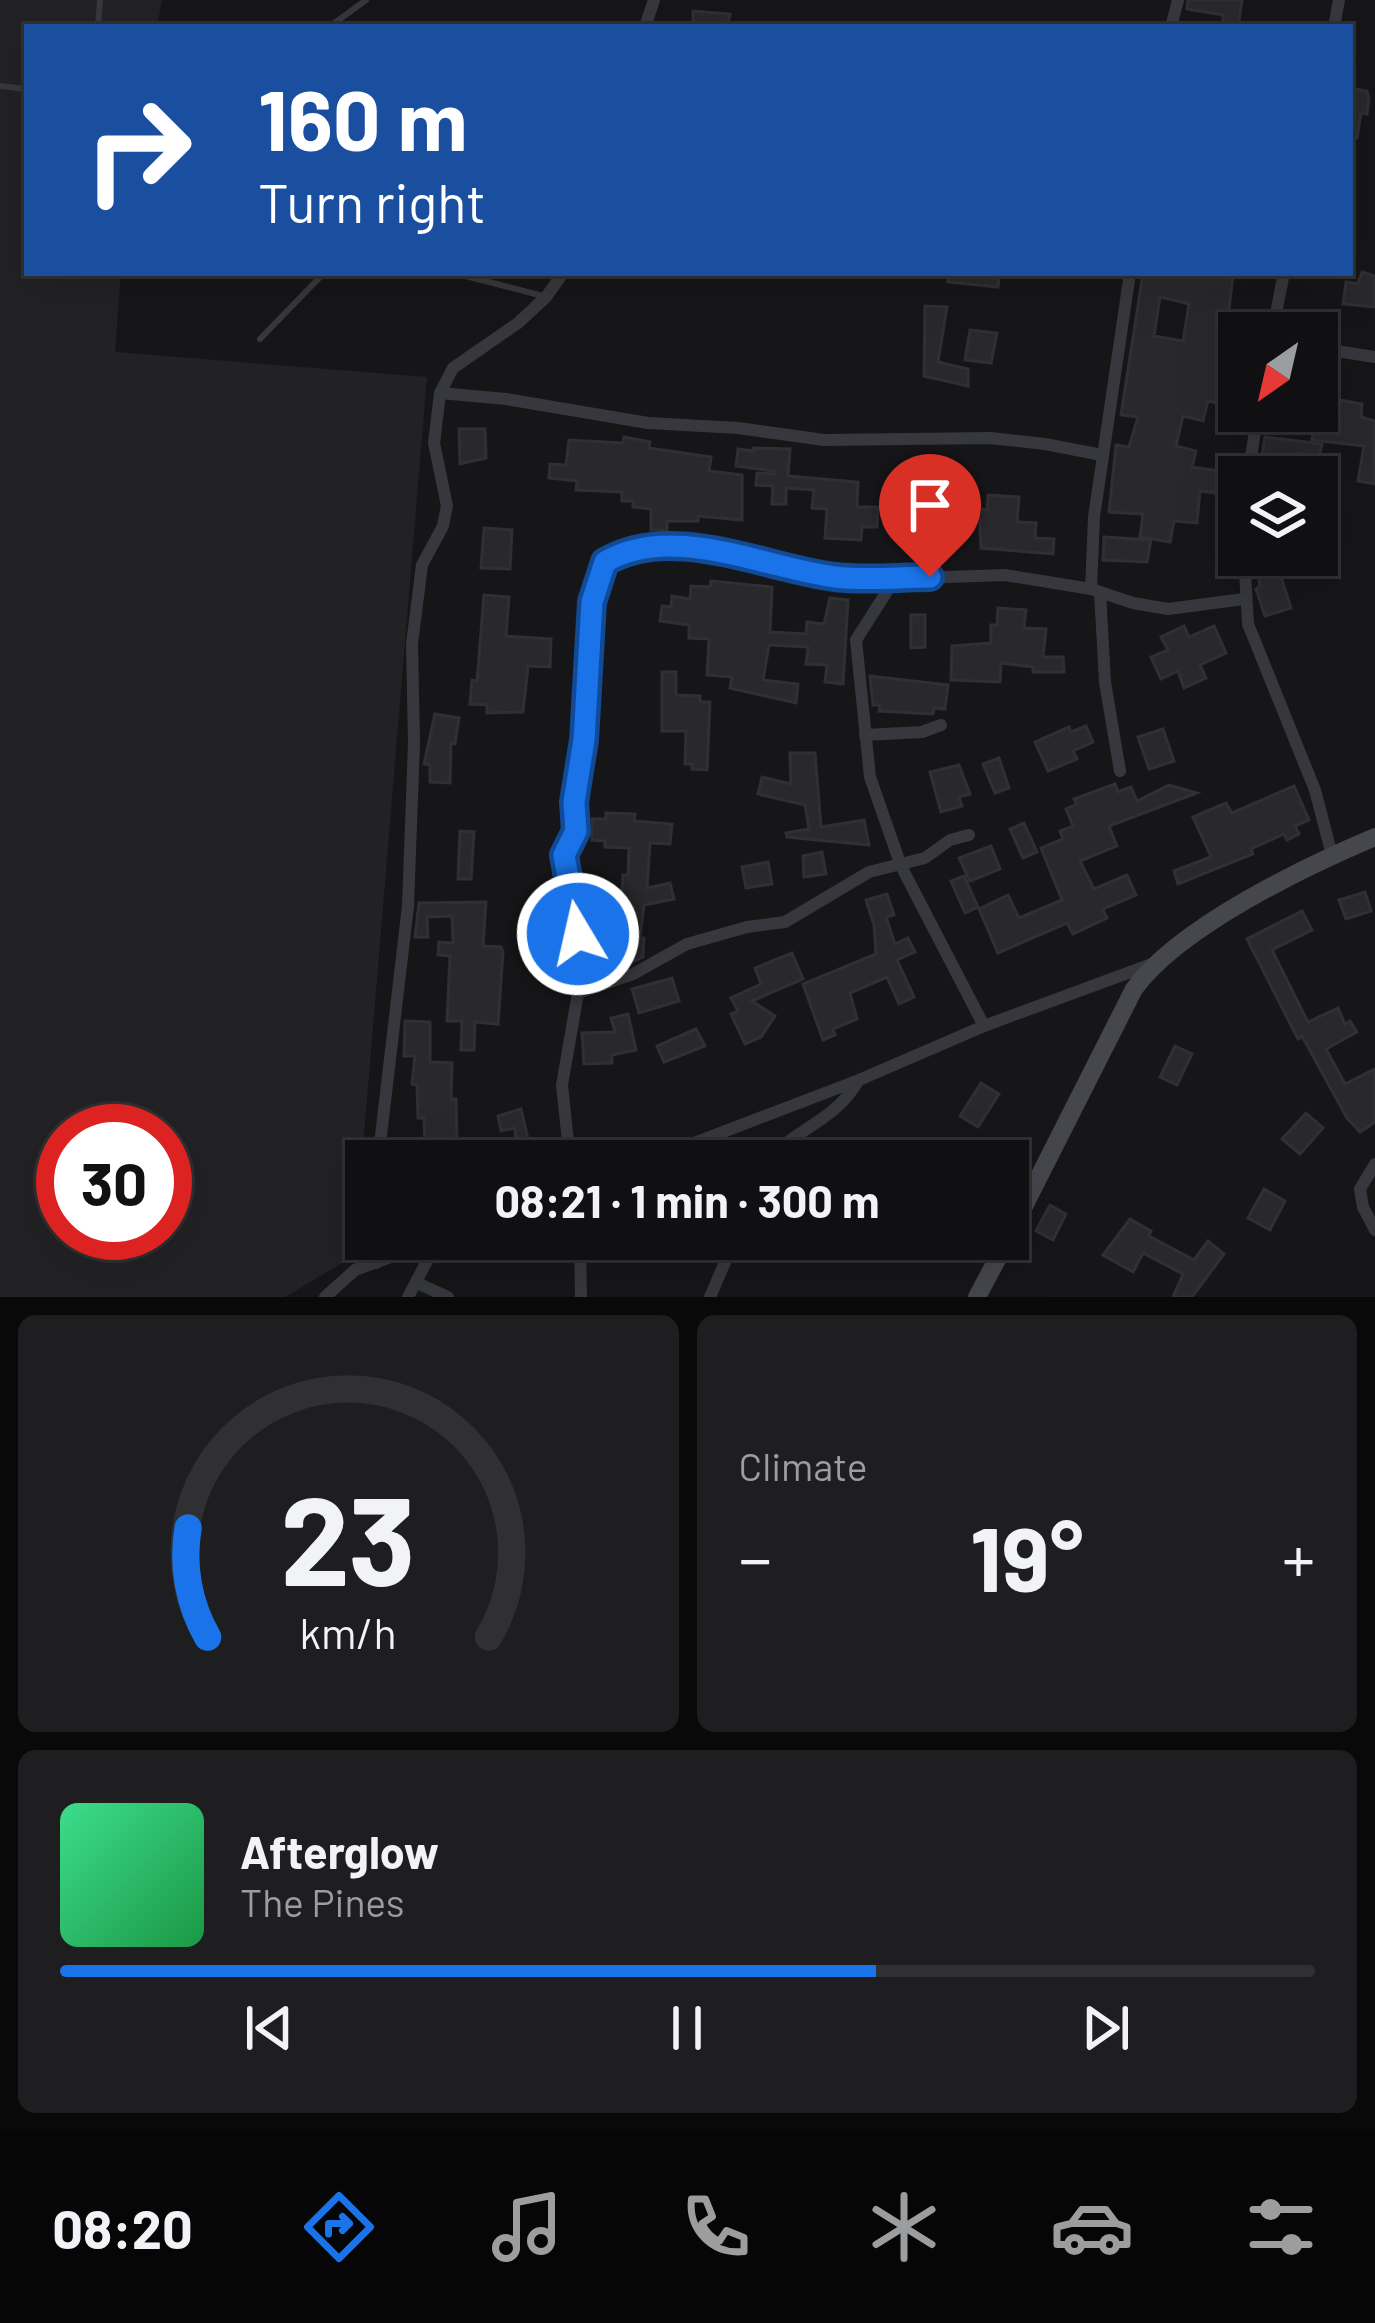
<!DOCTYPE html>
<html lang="en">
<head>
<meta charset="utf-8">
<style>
  :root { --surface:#101012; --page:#1e1e20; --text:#f1f3f6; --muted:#9c9d9f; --line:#303032; --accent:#1a73e8 }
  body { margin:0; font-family:Barlow,sans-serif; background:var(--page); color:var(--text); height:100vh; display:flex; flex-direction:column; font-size:45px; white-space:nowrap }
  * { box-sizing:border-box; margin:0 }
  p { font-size:39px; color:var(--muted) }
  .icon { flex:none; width:66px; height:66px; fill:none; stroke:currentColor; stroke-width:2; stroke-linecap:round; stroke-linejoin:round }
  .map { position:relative; height:1297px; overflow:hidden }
  .panel { display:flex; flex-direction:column; gap:18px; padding:18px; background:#09090a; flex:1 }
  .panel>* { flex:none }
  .hud { position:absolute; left:24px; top:24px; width:1329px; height:252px; border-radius:0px; box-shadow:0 12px 48px #0002,0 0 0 3px var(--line); background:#1a4fa0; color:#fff; overflow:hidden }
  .needle { width:78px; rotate:214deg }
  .controls { position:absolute; left:1218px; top:312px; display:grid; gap:24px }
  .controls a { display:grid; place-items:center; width:120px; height:120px; border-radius:0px; background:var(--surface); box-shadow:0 12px 48px #0002,0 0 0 3px var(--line); font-size:60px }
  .speed { position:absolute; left:36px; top:1104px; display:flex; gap:24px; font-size:60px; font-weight:700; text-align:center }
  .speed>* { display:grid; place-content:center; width:156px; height:156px; border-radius:50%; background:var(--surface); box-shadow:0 12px 48px #0002,0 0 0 3px var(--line); line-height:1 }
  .speed .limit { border:18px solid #d22; background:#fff; color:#111 }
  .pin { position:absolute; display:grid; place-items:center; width:102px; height:102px; color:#fff; margin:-123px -51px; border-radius:50% 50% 50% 0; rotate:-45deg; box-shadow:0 0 12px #0007 }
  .pin .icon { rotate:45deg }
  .me { position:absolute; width:132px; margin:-66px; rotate:351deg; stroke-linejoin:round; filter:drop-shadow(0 0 9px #0008) }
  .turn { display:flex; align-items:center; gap:42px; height:252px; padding:0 36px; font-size:54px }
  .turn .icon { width:156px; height:156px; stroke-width:2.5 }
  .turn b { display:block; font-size:84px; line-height:102px }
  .big { font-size:90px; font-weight:700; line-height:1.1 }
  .panel .card { flex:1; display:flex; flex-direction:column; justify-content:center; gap:18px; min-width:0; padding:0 42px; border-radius:18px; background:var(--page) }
  .panel .dial { align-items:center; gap:0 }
  .dial svg { height:312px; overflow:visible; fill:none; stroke:var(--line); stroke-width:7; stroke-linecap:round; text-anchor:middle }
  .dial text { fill:var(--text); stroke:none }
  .song { display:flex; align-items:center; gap:36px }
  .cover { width:144px; height:144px; border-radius:18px; background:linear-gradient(135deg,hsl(150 70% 55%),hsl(140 70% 35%)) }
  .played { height:12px; border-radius:6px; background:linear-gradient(90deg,var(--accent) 65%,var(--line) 65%) }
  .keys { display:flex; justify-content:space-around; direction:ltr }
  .heat { display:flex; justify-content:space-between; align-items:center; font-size:66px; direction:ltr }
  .panel .tiles { flex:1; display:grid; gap:18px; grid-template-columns:1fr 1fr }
  .card:last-child { grid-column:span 2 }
  .trip { position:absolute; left:345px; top:1140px; width:684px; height:120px; border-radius:0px; background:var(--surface); box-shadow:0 12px 48px #0002,0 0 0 3px var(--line); font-weight:700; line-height:120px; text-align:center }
  .tab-bar { display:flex; height:192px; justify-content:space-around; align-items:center; background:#060607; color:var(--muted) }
  .tab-bar .icon { width:84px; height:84px }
  .tab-bar .active { color:var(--accent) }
  .tab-bar b { font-size:54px; color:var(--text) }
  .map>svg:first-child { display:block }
</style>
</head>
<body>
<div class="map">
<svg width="1375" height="1297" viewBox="0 0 1375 1297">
  <rect width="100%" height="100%" fill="#161618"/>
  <path fill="#222225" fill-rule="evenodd" d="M0,0H162L157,27H27V273H121L115,352L427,377L354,1256L285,1297H0ZM63,1131H165V1233H63Z"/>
  <g fill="#29292c" stroke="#303034" stroke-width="3" fill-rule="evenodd">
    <polygon points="1188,0 1242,0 1238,27 1223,27 1223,15 1187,9"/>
    <polygon points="693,11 730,14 727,27 693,26"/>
    <polygon points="1350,88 1367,91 1369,99 1367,114 1361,113 1357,138 1350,138"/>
    <polygon points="1362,272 1375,276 1375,307 1343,304 1346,282 1358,284"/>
    <polygon points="948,273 1000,273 998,287 948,282"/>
    <path d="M1143,273L1233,274L1228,318L1250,320L1249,333H1239V352L1221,351L1216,381L1225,383L1221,404L1208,401L1203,421L1183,416L1176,446L1196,451L1192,467L1220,471L1217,493L1200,491L1197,523L1174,521L1170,542L1140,537L1143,514L1109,512L1116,445L1129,447L1138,417L1121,415ZM1160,297L1189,304L1183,341L1154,336Z"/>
    <polygon points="925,306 947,307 938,362 968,369 968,386 924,376"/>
    <polygon points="970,330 997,333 991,363 965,360"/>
    <polygon points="1318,396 1362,404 1361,417 1375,421 1375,484 1358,481 1364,446 1312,440"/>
    <polygon points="459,429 485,429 486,458 460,464"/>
    <polygon points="624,437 650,442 649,448 711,457 709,471 742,475 742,520 698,516 698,521 667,521 667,530 651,530 651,509 633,507 633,501 622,501 622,492 576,490 577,481 549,478 550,464 566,465 569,440 623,443"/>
    <polygon points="1265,437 1322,444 1319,458 1302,454 1306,477 1259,473"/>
    <polygon points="753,448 790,449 788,476 858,482 857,507 878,507 877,527 862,527 861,540 825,538 827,509 812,508 814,490 786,488 786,504 772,504 773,486 756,485 757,473 774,474 774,471 736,466 738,449 753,451"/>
    <polygon points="895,488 936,489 936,501 894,500"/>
    <polygon points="988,495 1019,497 1017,522 1036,523 1035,538 1054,539 1053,554 981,548 979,509 987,510"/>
    <polygon points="484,528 512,530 510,569 481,568"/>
    <polygon points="903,528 941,528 941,548 903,547"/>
    <polygon points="1104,537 1151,540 1147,562 1103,560"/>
    <polygon points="1255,555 1274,555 1291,608 1265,616 1256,589 1260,586"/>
    <polygon points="711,581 772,587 770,632 806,634 807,622 824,624 830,598 848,600 843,684 825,682 827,665 806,664 808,647 769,645 763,680 798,684 796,703 730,688 732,677 707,675 709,639 689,638 689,625 660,621 662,606 671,607 672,596 690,599 691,586 710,587"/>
    <polygon points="484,595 509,597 506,636 551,639 550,667 528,666 523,712 487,713 487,705 470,704 472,680 477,681"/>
    <polygon points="998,608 1026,610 1024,628 1046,629 1043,657 1063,657 1064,672 1033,672 1033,667 1001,663 1000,682 951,680 952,646 991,643 991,625 997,625"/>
    <polygon points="911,615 925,615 925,647 911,648"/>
    <polygon points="1184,626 1189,637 1214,626 1226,653 1200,665 1206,678 1184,688 1178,671 1161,679 1151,657 1168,650 1161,637"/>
    <polygon points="662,672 676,672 676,695 700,696 700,702 710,702 707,770 692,769 692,764 685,764 686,731 662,731"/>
    <polygon points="870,676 948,685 945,709 934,708 933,714 879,711 880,705 873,705"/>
    <polygon points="435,714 459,718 455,744 451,743 450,783 430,782 430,765 424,764"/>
    <polygon points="1086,726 1093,742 1073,751 1077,759 1048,771 1035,742 1069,727 1071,732"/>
    <polygon points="1163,729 1174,761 1149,769 1138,737"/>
    <polygon points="790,753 815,753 821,827 864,820 869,845 787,837 786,833 809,829 805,805 758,794 762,777 791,784"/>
    <polygon points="999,758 1009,788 995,793 983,764"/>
    <polygon points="959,765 970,794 959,797 962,806 941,812 930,772"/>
    <polygon points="1115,784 1118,792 1131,787 1137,801 1169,785 1197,793 1109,826 1117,846 1080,861 1094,889 1127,875 1136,895 1103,909 1107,918 1073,934 1067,923 998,953 979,909 1008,895 1019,918 1062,900 1041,848 1063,839 1060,831 1073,826 1066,809 1077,804 1074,799"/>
    <polygon points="1294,786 1309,820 1295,826 1299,834 1287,840 1284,834 1251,849 1253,854 1178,884 1174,871 1211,857 1193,817 1226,803 1232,813"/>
    <polygon points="606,813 635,814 634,821 672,824 670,844 650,843 647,888 670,883 674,899 644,905 640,938 644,938 643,957 617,969 589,967 588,934 613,935 614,890 622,890 623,875 628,875 629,848 605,847 605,841 592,840 592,819 606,819"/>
    <polygon points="1024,823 1037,852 1023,858 1010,829"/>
    <polygon points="460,831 474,832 471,879 458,879"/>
    <polygon points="991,846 1000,869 970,881 959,858"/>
    <polygon points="822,852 826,874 804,877 803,856"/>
    <polygon points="768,862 772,884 746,888 742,867"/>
    <polygon points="964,876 978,907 965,913 951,881"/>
    <polygon points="1365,892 1371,911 1346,919 1339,900"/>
    <polygon points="887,894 894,915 886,917 895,944 908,938 915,952 897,960 914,997 899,1004 887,977 850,993 857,1019 833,1029 835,1035 823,1040 803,984 876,954 874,925 866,900"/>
    <polygon points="486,902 483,946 501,947 503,952 498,1024 475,1022 474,1050 461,1050 462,1021 447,1021 450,956 438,955 439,942 453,943 452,916 427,917 428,937 415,937 419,903"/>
    <polygon points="1302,911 1312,930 1272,950 1308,1022 1338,1008 1345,1024 1350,1021 1357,1032 1326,1049 1345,1084 1375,1069 1375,1122 1360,1132 1347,1118 1302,1036 1298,1039 1247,939"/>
    <polygon points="792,953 803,979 752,1001 775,1016 761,1037 745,1044 731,1014 738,1011 731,998 761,984 755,968"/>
    <polygon points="672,978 679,1001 639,1013 632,989"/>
    <polygon points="628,1014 636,1050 612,1055 612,1063 584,1064 582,1033 615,1032 611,1018"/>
    <polygon points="405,1021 430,1022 430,1062 452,1063 451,1099 456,1099 457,1141 448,1141 448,1156 411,1157 411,1144 425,1144 424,1118 418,1118 417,1085 412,1084 415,1056 404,1056"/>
    <polygon points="696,1029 705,1046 664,1062 657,1046"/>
    <polygon points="1175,1046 1192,1054 1177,1085 1160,1077"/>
    <polygon points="981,1083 999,1094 978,1127 960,1116"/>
    <polygon points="521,1109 528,1139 538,1139 539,1155 517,1156 515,1128 501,1131 498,1116"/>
    <polygon points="1306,1113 1323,1128 1300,1154 1282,1139"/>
    <polygon points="1264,1189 1285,1201 1270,1230 1248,1218"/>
    <polygon points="1050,1205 1066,1214 1053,1240 1036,1231"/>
    <polygon points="1130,1219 1151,1231 1149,1236 1194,1260 1208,1241 1224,1254 1192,1297 1173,1297 1183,1274 1143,1253 1133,1272 1103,1255"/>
  </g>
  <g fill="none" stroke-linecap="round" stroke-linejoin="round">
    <g stroke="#37383d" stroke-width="6">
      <polyline points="98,26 100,0"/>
      <polyline points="329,27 366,0"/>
      <polyline points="0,86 27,89"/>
      <polyline points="454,273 543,296"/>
      <polyline points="260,339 324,273"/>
    </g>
    <g stroke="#37383d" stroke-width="12">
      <polyline points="645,27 654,0"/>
      <polyline points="1171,27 1178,0"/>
      <polyline points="1334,27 1339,0"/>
      <polyline points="1272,333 1284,273"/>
      <polyline points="1317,348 1375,357"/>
      <polyline points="440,393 506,399 648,423 738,428 824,440 990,438 1045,444 1102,455"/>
      <polyline points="1248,477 1258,411"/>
      <polyline points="1244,555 1248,624 1315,790 1332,855"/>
      <polyline points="896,577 856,640 870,777 901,866 984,1026"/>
      <polyline points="1091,589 1094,517 1130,273"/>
      <polyline points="1100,592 1105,682 1120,771"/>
      <polyline points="865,735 922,732 941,725"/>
      <polyline points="578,993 633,974 687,944 747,927 785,922 869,872 925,858 950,840 969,835"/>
      <polyline points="378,1161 408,906 414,743 412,644 422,565 443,526 447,506 434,443 440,393 453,368 518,323 546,297 563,273"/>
      <polyline points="570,1161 562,1085 578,993 578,934 564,855 576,831 574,802 584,740 592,602 605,562 622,552 693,548 862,580 1005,575 1091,589 1133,603 1168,609 1244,599"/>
      <polyline points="647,1161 859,1080 984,1026 1152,964"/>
      <path d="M765,1161C795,1130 836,1120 858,1081"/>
      <polyline points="1375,1164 1360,1189 1363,1207 1375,1230"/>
      <polyline points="580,1239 581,1297"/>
      <polyline points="376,1263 376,1239"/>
      <polyline points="417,1283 448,1297"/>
      <polyline points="325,1297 355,1270 440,1239"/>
      <polyline points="408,1297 438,1240"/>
      <polyline points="710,1297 735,1239"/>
    </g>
    <g stroke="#45474d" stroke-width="18">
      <path d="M1008,1238L1134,989C1179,927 1304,867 1375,837"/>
      <polyline points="977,1297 1008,1239"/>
    </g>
  </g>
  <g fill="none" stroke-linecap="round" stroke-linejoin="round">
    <defs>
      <path id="route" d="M578,934L564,855L576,831L574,802L584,740L592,602L605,562C672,522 764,568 835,577C867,581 898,577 930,577"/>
    </defs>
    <use href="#route" stroke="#114b97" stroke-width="30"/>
    <use href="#route" stroke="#1a73e8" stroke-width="21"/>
  </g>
</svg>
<div class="controls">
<a><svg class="needle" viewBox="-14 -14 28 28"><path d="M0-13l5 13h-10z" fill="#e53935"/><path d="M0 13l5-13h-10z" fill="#9c9d9f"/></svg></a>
<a><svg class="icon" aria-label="layers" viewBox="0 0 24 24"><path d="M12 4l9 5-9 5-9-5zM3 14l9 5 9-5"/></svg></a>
</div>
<div class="speed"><div class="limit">30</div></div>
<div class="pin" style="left:930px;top:577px;background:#d93025"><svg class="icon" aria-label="arrive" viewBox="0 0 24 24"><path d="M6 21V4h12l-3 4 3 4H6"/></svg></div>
<svg class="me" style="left:578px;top:934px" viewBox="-20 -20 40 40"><circle r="17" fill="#1a73e8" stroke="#fff" stroke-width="3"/><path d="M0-11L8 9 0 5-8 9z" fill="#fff"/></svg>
<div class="trip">08:21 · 1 min · 300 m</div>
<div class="hud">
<div class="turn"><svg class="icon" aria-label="right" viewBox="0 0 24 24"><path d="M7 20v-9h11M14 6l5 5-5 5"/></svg><div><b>160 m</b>Turn right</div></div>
</div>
</div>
<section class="panel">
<div class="tiles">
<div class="card dial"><svg viewBox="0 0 100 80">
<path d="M14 69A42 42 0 1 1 86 69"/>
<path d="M14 69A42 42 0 0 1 9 41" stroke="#1a73e8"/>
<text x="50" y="56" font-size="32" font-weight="700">23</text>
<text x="50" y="72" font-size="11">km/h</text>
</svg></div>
<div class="card"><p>Climate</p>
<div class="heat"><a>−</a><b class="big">19°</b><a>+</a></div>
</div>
<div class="card">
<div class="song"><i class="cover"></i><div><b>Afterglow</b><p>The Pines</p></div></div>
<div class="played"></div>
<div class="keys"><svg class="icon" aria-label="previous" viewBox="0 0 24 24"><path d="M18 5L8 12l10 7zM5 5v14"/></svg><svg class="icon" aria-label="pause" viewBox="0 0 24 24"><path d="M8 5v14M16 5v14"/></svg><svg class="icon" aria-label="next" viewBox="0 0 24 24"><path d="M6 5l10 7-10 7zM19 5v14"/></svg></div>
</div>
</div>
</section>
<nav class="tab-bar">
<b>08:20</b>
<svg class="icon active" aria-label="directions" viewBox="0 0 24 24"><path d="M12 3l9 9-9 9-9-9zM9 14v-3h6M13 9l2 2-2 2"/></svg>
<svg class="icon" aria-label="music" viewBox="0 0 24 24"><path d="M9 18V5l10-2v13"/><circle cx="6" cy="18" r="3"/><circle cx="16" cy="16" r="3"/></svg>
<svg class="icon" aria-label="phone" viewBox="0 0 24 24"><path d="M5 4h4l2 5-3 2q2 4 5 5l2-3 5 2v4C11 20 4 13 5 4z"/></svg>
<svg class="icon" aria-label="climate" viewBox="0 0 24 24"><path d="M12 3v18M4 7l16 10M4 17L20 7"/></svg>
<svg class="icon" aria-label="car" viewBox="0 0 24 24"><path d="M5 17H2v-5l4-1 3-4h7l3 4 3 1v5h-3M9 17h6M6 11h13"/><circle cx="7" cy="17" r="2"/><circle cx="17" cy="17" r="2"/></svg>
<svg class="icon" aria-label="filters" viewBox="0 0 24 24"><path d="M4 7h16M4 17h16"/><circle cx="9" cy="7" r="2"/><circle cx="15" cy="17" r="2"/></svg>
</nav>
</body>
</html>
